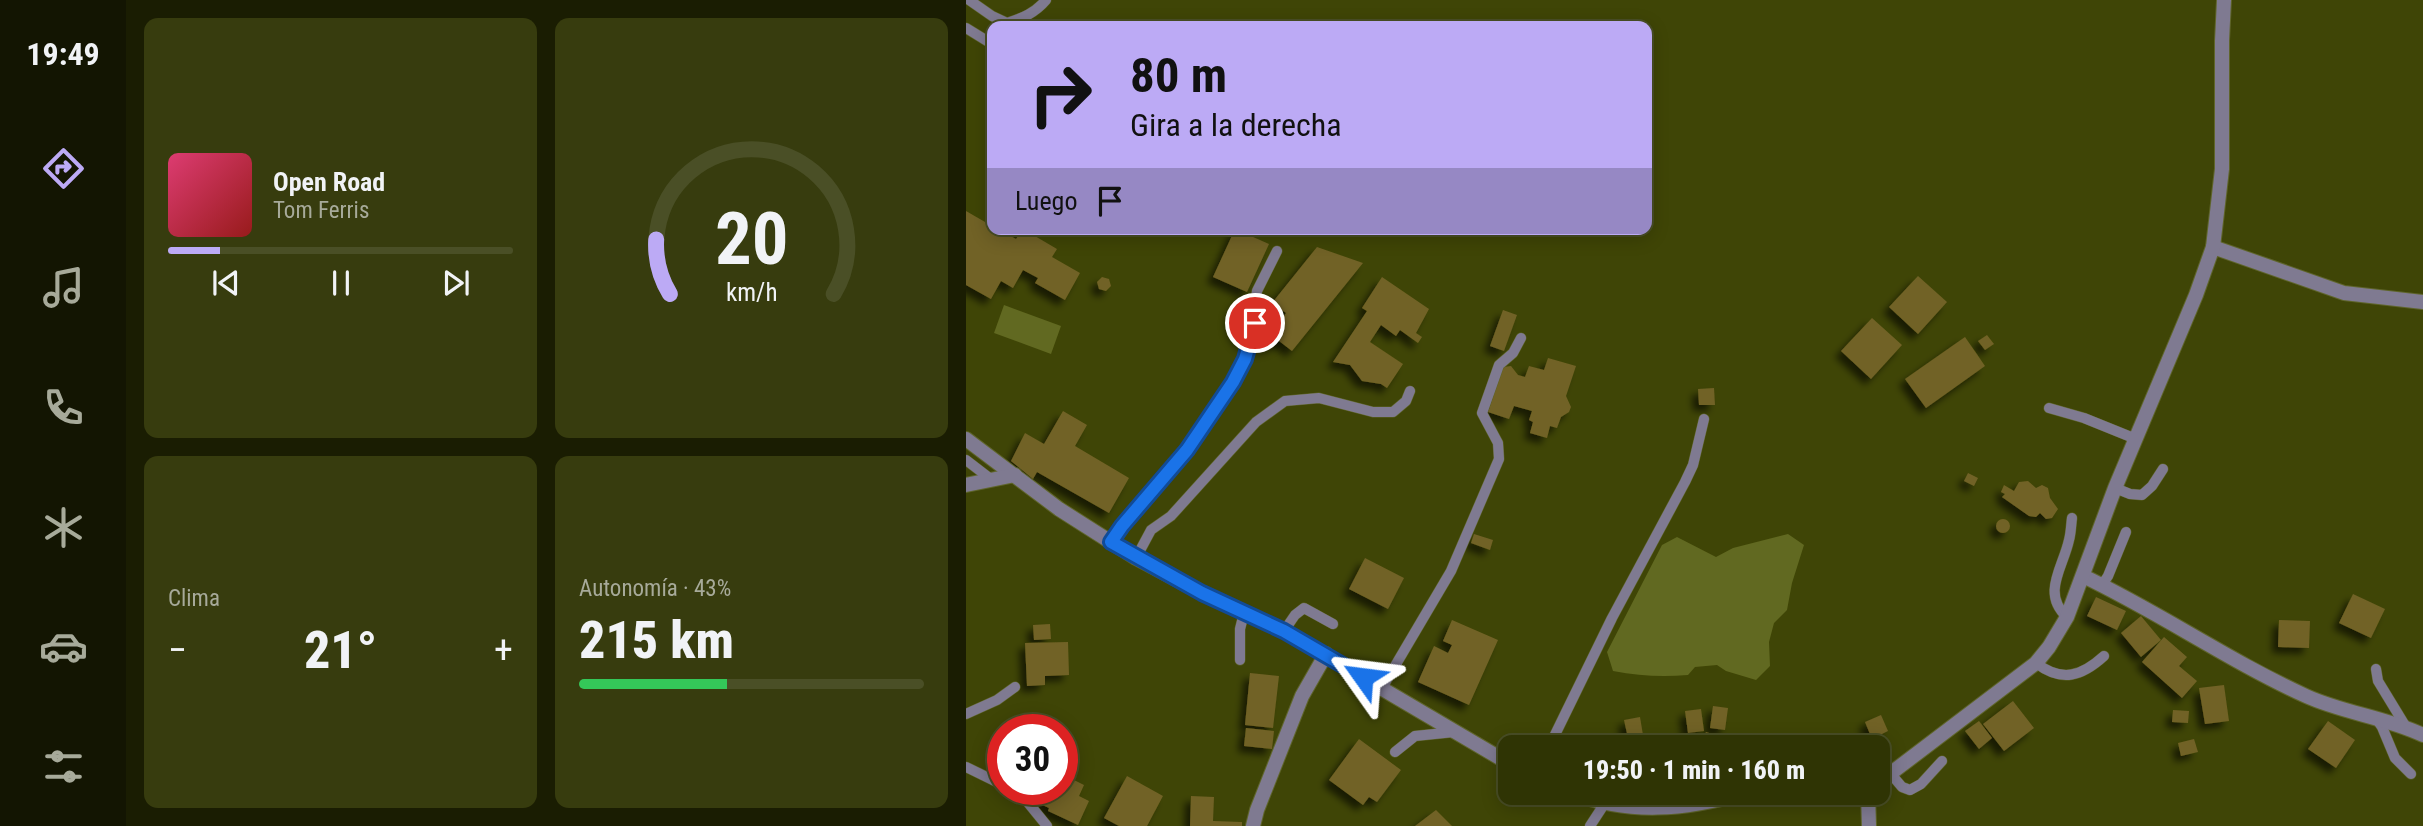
<!DOCTYPE html>
<html lang="es">
<head>
<meta charset="utf-8">
<style>
  :root { --surface:#2f3404; --page:#373c0e; --text:#f1f3f6; --muted:#a7aa9a; --line:#4a4f26; --accent:#bcaaf5 }
  body { margin:0; font-family:"Roboto Condensed",sans-serif; background:var(--page); color:var(--text); height:100vh; display:flex; flex-direction:column; font-size:26px; white-space:nowrap }
  * { box-sizing:border-box; margin:0 }
  p { font-size:23px; color:var(--muted) }
  .icon { flex:none; width:38px; height:38px; fill:none; stroke:currentColor; stroke-width:2; stroke-linecap:round; stroke-linejoin:round }
  .map { position:relative; flex:1; overflow:hidden }
  .drawer { display:flex; flex-direction:column; gap:18px; padding:18px; background:#1a1d02; width:840px }
  .drawer>* { flex:none }
  .banner { position:absolute; left:21px; top:21px; width:665px; height:214px; border-radius:14px; box-shadow:0 4px 18px #0003,0 0 0 2px var(--line); background:#bcaaf5; color:#111; overflow:hidden }
  .speed { position:absolute; left:21px; top:714px; display:flex; gap:14px; font-size:35px; font-weight:700; text-align:center }
  .speed>* { display:grid; place-content:center; width:91px; height:91px; border-radius:50%; background:var(--surface); box-shadow:0 4px 18px #0003,0 0 0 2px var(--line); line-height:1 }
  .speed .limit { border:10px solid #d22; background:#fff; color:#111 }
  .pin { position:absolute; display:grid; place-items:center; width:60px; height:60px; color:#fff; margin:-30px; border:4px solid #fff; border-radius:50%; box-shadow:0 2px 7px #0007 }
  .me { position:absolute; width:77px; margin:-38px; rotate:301deg; stroke-linejoin:round; filter:drop-shadow(0 0 5px #0008) }
  .turn { display:flex; align-items:center; gap:24px; height:147px; padding:0 28px; font-size:32px }
  .turn .icon { width:91px; height:91px; stroke-width:2.5 }
  .turn b { display:block; font-size:49px; line-height:60px }
  .then { display:flex; align-items:center; height:66px; padding:0 28px; background:#0003; gap:14px; font-size:26px }
  .big { font-size:52px; font-weight:800; line-height:1.1 }
  .drawer .tile { flex:1; display:flex; flex-direction:column; justify-content:center; gap:10px; min-width:0; padding:0 24px; border-radius:14px; background:var(--page) }
  .drawer .dial { align-items:center; gap:0 }
  .dial svg { height:182px; overflow:visible; fill:none; stroke:var(--line); stroke-width:7; stroke-linecap:round; text-anchor:middle }
  .dial text { fill:var(--text); stroke:none }
  .song { display:flex; align-items:center; gap:21px }
  .cover { width:84px; height:84px; border-radius:10px; background:linear-gradient(135deg,hsl(340 70% 55%),hsl(0 70% 35%)) }
  .played { height:7px; border-radius:4px; background:linear-gradient(90deg,var(--accent) 15%,var(--line) 15%) }
  .keys { display:flex; justify-content:space-around; direction:ltr }
  .heat { display:flex; justify-content:space-between; align-items:center; font-size:38px; direction:ltr }
  .charge { height:10px; border-radius:5px; background:linear-gradient(90deg,#34c759 43%,var(--line) 0) }
  .drawer .tiles { flex:1; display:grid; gap:18px; grid-template-columns:repeat(2,1fr) }
  .trip { position:absolute; left:532px; top:735px; width:392px; height:70px; border-radius:14px; background:var(--surface); box-shadow:0 4px 18px #0003,0 0 0 2px var(--line); font-weight:800; line-height:70px; text-align:center }
  main { display:flex; flex:1; min-height:0 }
  .tab-bar { display:flex; flex-direction:column; width:126px; justify-content:space-around; align-items:center; background:#131502; color:var(--muted) }
  .tab-bar .icon { width:49px; height:49px }
  .tab-bar .on { color:var(--accent) }
  .tab-bar b { font-size:32px; color:var(--text) }
  .map>svg:first-child { display:block }
</style>
</head>
<body>
<main>
<nav class="tab-bar">
<b>19:49</b>
<svg class="icon on" aria-label="directions" viewBox="0 0 24 24"><path d="M12 3l9 9-9 9-9-9zM9 14v-3h6M13 9l2 2-2 2"/></svg>
<svg class="icon" aria-label="music" viewBox="0 0 24 24"><path d="M9 18V5l10-2v13"/><circle cx="6" cy="18" r="3"/><circle cx="16" cy="16" r="3"/></svg>
<svg class="icon" aria-label="phone" viewBox="0 0 24 24"><path d="M5 4h4l2 5-3 2q2 4 5 5l2-3 5 2v4C11 20 4 13 5 4z"/></svg>
<svg class="icon" aria-label="climate" viewBox="0 0 24 24"><path d="M12 3v18M4 7l16 10M4 17L20 7"/></svg>
<svg class="icon" aria-label="car" viewBox="0 0 24 24"><path d="M5 17H2v-5l4-1 3-4h7l3 4 3 1v5h-3M9 17h6M6 11h13"/><circle cx="7" cy="17" r="2"/><circle cx="17" cy="17" r="2"/></svg>
<svg class="icon" aria-label="filters" viewBox="0 0 24 24"><path d="M4 7h16M4 17h16"/><circle cx="9" cy="7" r="2"/><circle cx="15" cy="17" r="2"/></svg>
</nav>
<section class="drawer">
<div class="tiles">
<div class="tile">
<div class="song"><i class="cover"></i><div><b>Open Road</b><p>Tom Ferris</p></div></div>
<div class="played"></div>
<div class="keys"><svg class="icon" aria-label="previous" viewBox="0 0 24 24"><path d="M18 5L8 12l10 7zM5 5v14"/></svg><svg class="icon" aria-label="pause" viewBox="0 0 24 24"><path d="M8 5v14M16 5v14"/></svg><svg class="icon" aria-label="next" viewBox="0 0 24 24"><path d="M6 5l10 7-10 7zM19 5v14"/></svg></div>
</div>
<div class="tile dial"><svg viewBox="0 0 100 80">
<path d="M14 69A42 42 0 1 1 86 69"/>
<path d="M14 69A42 42 0 0 1 8 45" stroke="#bcaaf5"/>
<text x="50" y="56" font-size="32" font-weight="700">20</text>
<text x="50" y="72" font-size="11">km/h</text>
</svg></div>
<div class="tile"><p>Clima</p>
<div class="heat"><a>−</a><b class="big">21°</b><a>+</a></div>
</div>
<div class="tile"><p>Autonomía · 43%</p><b class="big">215 km</b><div class="charge"></div></div>
</div>
</section>
<div class="map">
<svg width="1457" height="826" viewBox="0 0 1457 826">
  <defs>
    <filter id="shadow"><feDropShadow dx="-6" dy="6" stdDeviation="3.5" flood-color="#0009"/></filter>
  </defs>
  <rect width="100%" height="100%" fill="#3f4506"/>
  <g fill="#616921">
    <polygon points="38,305 95,326 85,354 28,333"/>
    <path d="M822,534L838,545L826,583L821,610L808,623L803,642L804,666L790,680L760,671L751,665L729,667L722,675C696,677 673,676 647,671L641,652L696,545L711,537L750,557L767,548Z"/>
  </g>
  <g fill="#716226" filter="url(#shadow)">
    <polygon points="0,211 26,226 26,229 32,229 50,239 57,229 91,249 86,257 114,273 99,300 69,283 72,278 57,270 47,288 35,281 25,299 0,285"/>
    <polygon points="269,229 303,244 281,292 247,277"/>
    <polygon points="351,247 397,263 326,351 304,334 320,313 306,303"/>
    <polygon points="952,276 981,302 952,334 923,307"/>
    <polygon points="136,277 143,279 145,286 140,291 133,289 131,282"/>
    <polygon points="416,277 463,309 450,333 456,337 452,343 434,330 430,336 415,325 404,342 437,364 421,388 415,384 396,381 384,365 367,362 401,311 396,308"/>
    <polygon points="537,310 551,315 538,351 524,346"/>
    <polygon points="906,318 936,345 905,379 875,351"/>
    <polygon points="1021,335 1028,344 1019,350 1012,341"/>
    <polygon points="999,337 1019,366 960,408 939,379"/>
    <polygon points="582,358 610,366 600,396 605,407 603,412 595,417 591,428 584,426 581,438 564,433 567,422 563,420 566,411 548,406 543,419 522,412 537,367 545,366 552,375 559,377 563,366 578,370"/>
    <polygon points="748,388 749,405 733,405 732,389"/>
    <polygon points="97,411 121,425 109,446 163,478 143,513 71,472 67,479 45,461 59,433 78,444"/>
    <polygon points="1002,473 1012,478 1008,486 998,481"/>
    <polygon points="1062,481 1070,488 1076,485 1082,488 1084,498 1092,509 1086,518 1080,519 1074,513 1070,517 1063,516 1036,497 1039,494 1035,492 1038,485 1048,491 1053,482"/>
    <circle cx="1037" cy="526" r="7"/>
    <polygon points="508,534 527,540 524,550 505,543"/>
    <polygon points="399,558 438,578 422,609 383,589"/>
    <polygon points="1387,594 1419,609 1405,638 1373,623"/>
    <polygon points="1130,597 1160,611 1151,630 1121,616"/>
    <polygon points="1175,616 1195,640 1175,657 1155,633"/>
    <polygon points="486,620 532,640 503,705 452,682 468,646 482,653 486,645 477,641"/>
    <polygon points="1313,620 1344,621 1343,648 1312,647"/>
    <polygon points="84,624 85,639 68,640 67,625"/>
    <polygon points="1198,637 1221,657 1213,666 1231,681 1216,698 1176,662"/>
    <polygon points="102,642 103,675 79,676 79,685 61,686 59,643"/>
    <polygon points="284,673 313,676 307,728 279,725"/>
    <polygon points="1258,685 1263,721 1239,724 1233,688"/>
    <polygon points="1047,701 1068,728 1038,751 1017,724"/>
    <polygon points="747,706 762,708 759,730 744,728"/>
    <polygon points="735,709 738,731 722,733 719,711"/>
    <polygon points="1207,710 1223,711 1222,723 1206,722"/>
    <polygon points="915,715 922,731 906,739 899,722"/>
    <polygon points="674,717 677,735 662,738 658,720"/>
    <polygon points="1013,721 1026,738 1013,749 999,731"/>
    <polygon points="1362,721 1389,740 1370,768 1342,749"/>
    <polygon points="280,728 308,731 306,749 278,746"/>
    <polygon points="740,732 760,739 757,747 735,747"/>
    <polygon points="393,739 435,770 411,802 403,797 397,805 363,780"/>
    <polygon points="1228,739 1232,752 1215,756 1212,743"/>
    <polygon points="96,774 118,785 113,796 123,801 112,825 82,811 83,808 72,803 79,789 96,789"/>
    <polygon points="161,776 197,796 181,826 153,826 138,818"/>
    <polygon points="225,796 248,797 247,821 276,822 276,826 224,826"/>
    <polygon points="470,810 486,826 449,826"/>
  </g>
  <g fill="none" stroke-linecap="round" stroke-linejoin="round">
    <defs>
      <g id="lane">
        <path d="M3,0L26,16L41,23C57,18 69,13 80,0"/>
        <polyline points="0,28 26,44"/>
        <polyline points="1083,408 1118,418 1170,439"/>
        <polyline points="0,460 26,480"/>
        <polyline points="1149,488 1164,494 1176,495 1186,486 1197,469"/>
        <polyline points="144,542 156,526 221,450 267,382 279,359 285,336 291,291 311,251"/>
        <polyline points="170,558 185,530 205,516 290,422 319,401 353,398 407,412 427,412 440,401 444,391"/>
        <polyline points="1136,585 1142,576 1160,532"/>
        <path d="M1101,617C1075,593 1097,568 1103,540C1105,533 1105,525 1106,518"/>
        <polyline points="318,631 329,615 338,608 367,624"/>
        <polyline points="274,660 274,629 278,613"/>
        <path d="M1070,663C1096,683 1116,676 1138,656"/>
        <polyline points="1410,669 1412,681 1440,727"/>
        <polyline points="416,688 485,571 533,459 532,443 516,413 533,365 547,353 555,338"/>
        <polyline points="0,714 31,700 49,687"/>
        <polyline points="1409,717 1416,727 1429,758 1445,774"/>
        <polyline points="583,747 646,618 719,482 727,465 738,419"/>
        <polyline points="429,752 449,736 488,732"/>
        <polyline points="0,767 37,785"/>
        <polyline points="925,774 936,787 944,790 955,784 976,761"/>
        <polyline points="45,789 55,794 81,826"/>
        <polyline points="653,806 659,793"/>
        <polyline points="624,826 639,803"/>
      </g>
      <g id="street">
        <polyline points="1247,247 1378,293 1457,302"/>
        <polyline points="0,439 93,509 170,558 236,593 318,631 544,764"/>
        <polyline points="0,485 49,475"/>
        <path d="M1117,576C1193,612 1263,661 1340,696C1377,713 1419,717 1457,735"/>
        <polyline points="912,783 1070,663 1083,647 1101,617 1149,488 1230,295 1247,247 1256,169 1256,41 1258,0"/>
        <path d="M606,793C664,815 719,810 778,793"/>
        <polyline points="902,793 903,826"/>
        <polyline points="287,826 291,810 336,696 360,654"/>
      </g>
    </defs>
    <use href="#lane" stroke="#5f652b" stroke-width="11"/>
    <use href="#street" stroke="#5f652b" stroke-width="16"/>
    <use href="#lane" stroke="#7f7a91" stroke-width="10"/>
    <use href="#street" stroke="#7f7a91" stroke-width="14"/>
  </g>
  <g fill="none" stroke-linecap="round" stroke-linejoin="round">
    <defs>
      <polyline id="route" points="289,323 279,359 267,382 221,450 156,526 145,542 236,593 318,631 397,677"/>
    </defs>
    <use href="#route" stroke="#114b97" stroke-width="18"/>
    <use href="#route" stroke="#1a73e8" stroke-width="12"/>
  </g>
</svg>
<div class="speed"><div class="limit">30</div></div>
<div class="pin" style="left:289px;top:323px;background:#d93025"><svg class="icon" aria-label="arrive" viewBox="0 0 24 24"><path d="M6 21V4h12l-3 4 3 4H6"/></svg></div>
<svg class="me" style="left:397px;top:677px" viewBox="-20 -20 40 40"><path d="M0-17L14 15 0 8-14 15z" fill="#1a73e8" stroke="#fff" stroke-width="4"/></svg>
<div class="trip">19:50 · 1 min · 160 m</div>
<div class="banner">
<div class="turn"><svg class="icon" aria-label="right" viewBox="0 0 24 24"><path d="M7 20v-9h11M14 6l5 5-5 5"/></svg><div><b>80 m</b>Gira a la derecha</div></div>
<div class="then">Luego<svg class="icon" aria-label="arrive" viewBox="0 0 24 24"><path d="M6 21V4h12l-3 4 3 4H6"/></svg></div>
</div>
</div>
</main>
</body>
</html>
